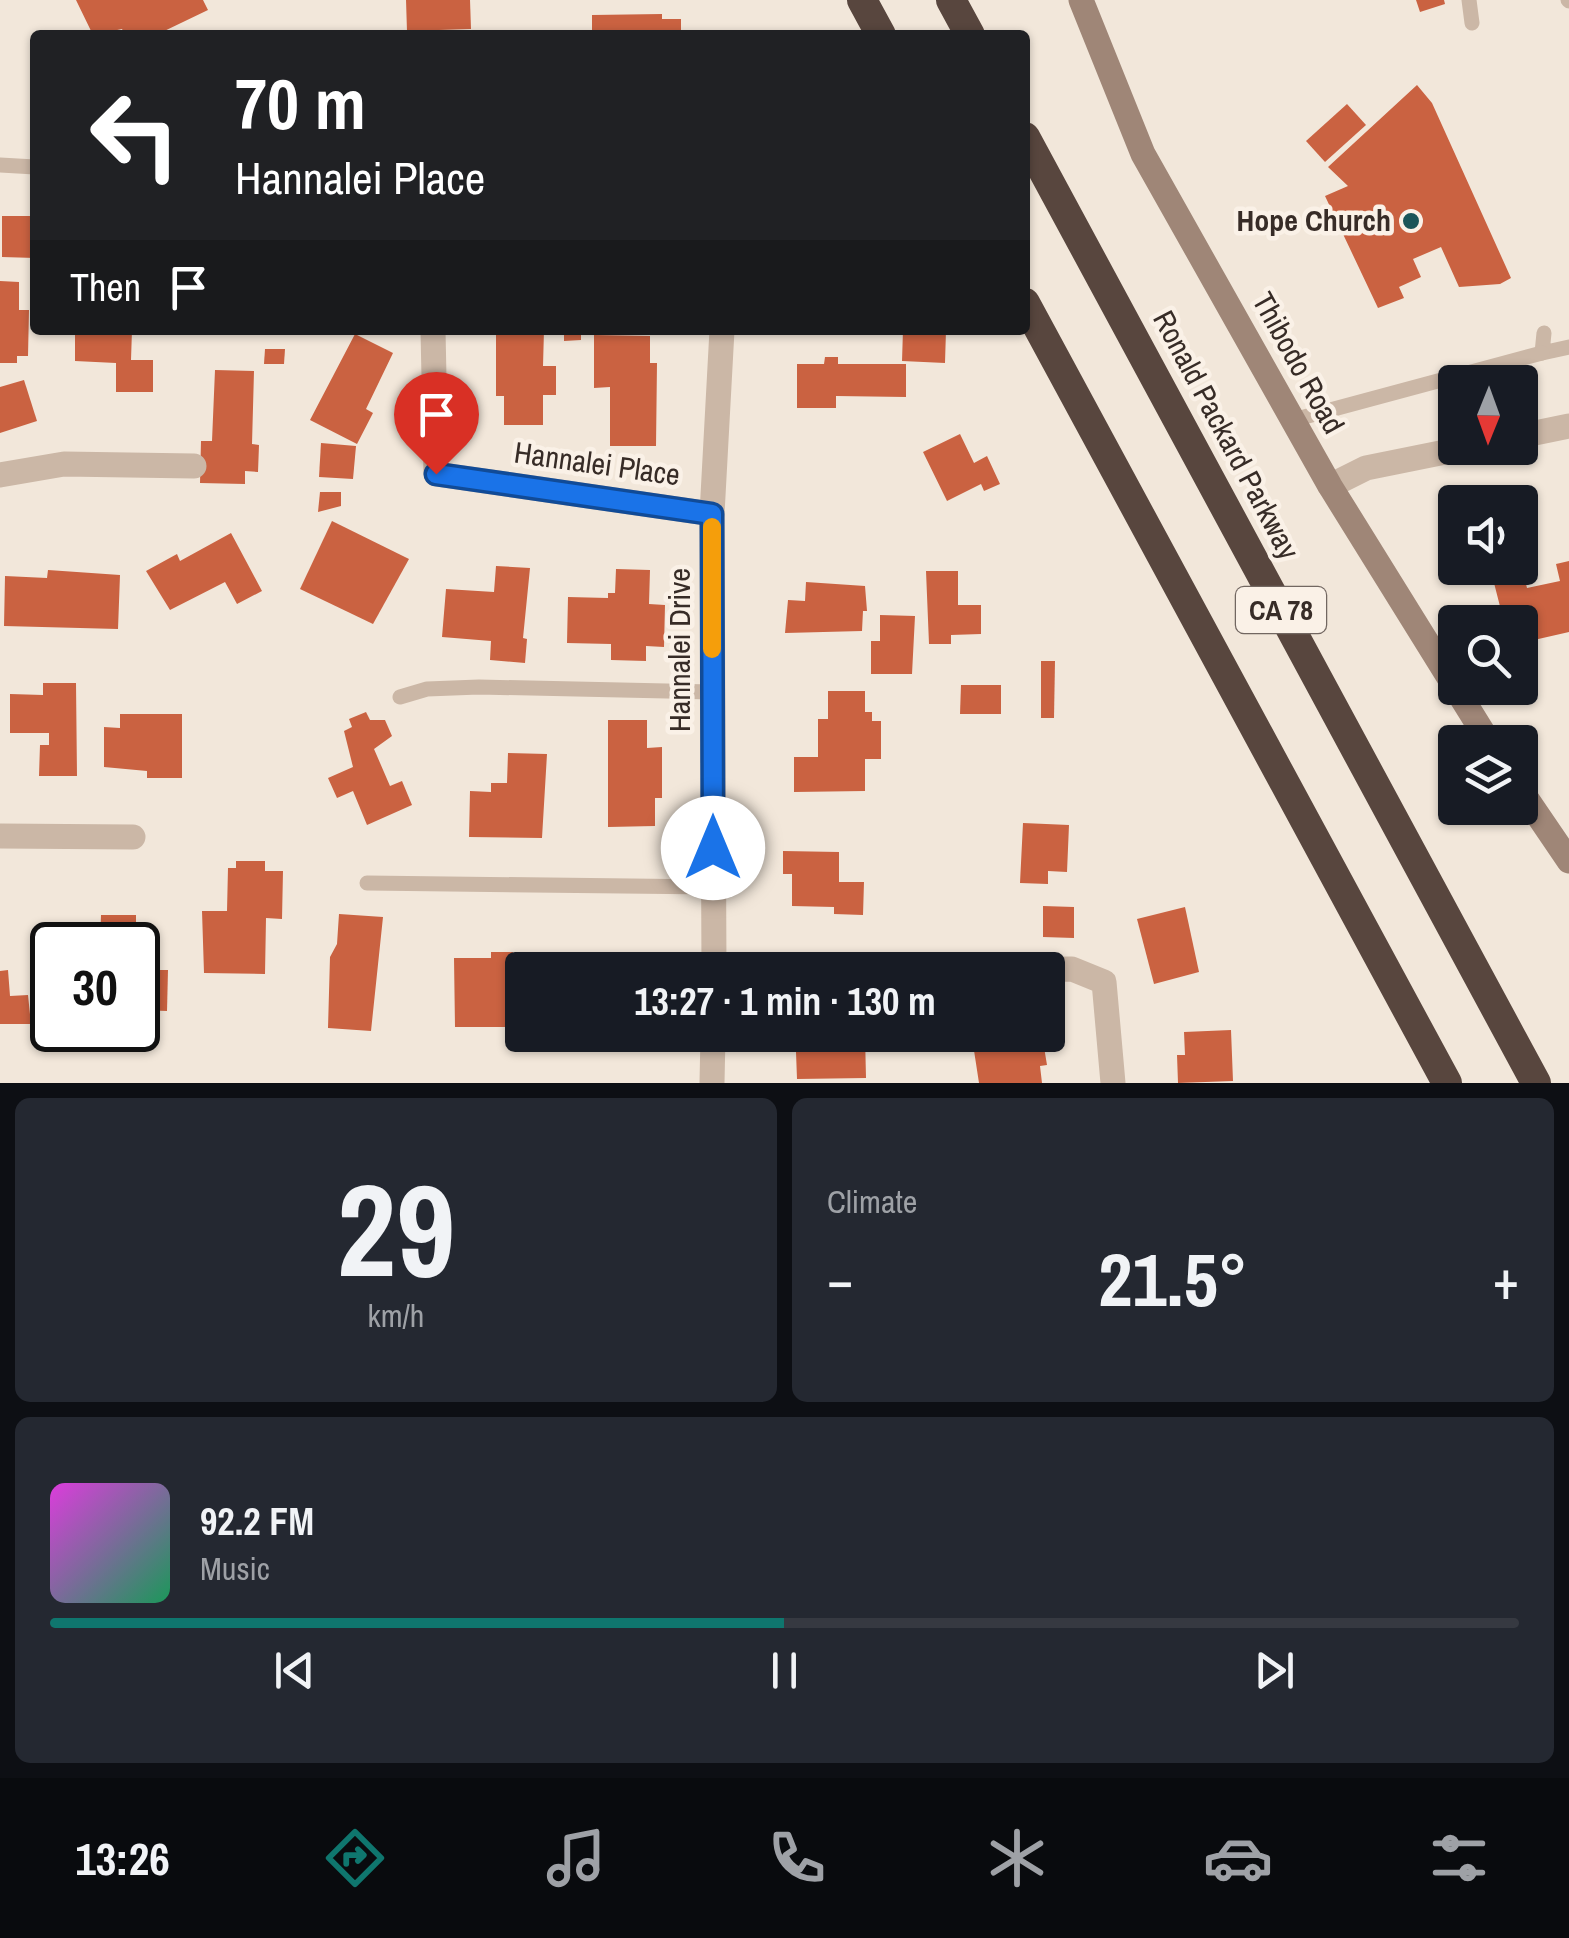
<!DOCTYPE html>
<html lang="en">
<head>
<meta charset="utf-8">
<style>
  :root { --surface:#171b24; --page:#242831; --text:#f1f3f6; --muted:#9ea1a6; --line:#363941; --accent:#0f766e }
  body { margin:0; font-family:"Archivo Narrow",sans-serif; background:var(--page); color:var(--text); height:100vh; display:flex; flex-direction:column; font-size:38px; white-space:nowrap }
  * { box-sizing:border-box; margin:0 }
  p { font-size:32px; color:var(--muted) }
  .icon { flex:none; width:55px; height:55px; fill:none; stroke:currentColor; stroke-width:2; stroke-linecap:round; stroke-linejoin:round }
  .map { position:relative; height:1083px; overflow:hidden }
  .panel { display:flex; flex-direction:column; gap:15px; padding:15px; background:#0d0f14; flex:1 }
  .panel>* { flex:none }
  .hud { position:absolute; left:30px; top:30px; width:1000px; height:305px; border-radius:10px; box-shadow:0 2px 8px #0004; background:#202124; color:#fff; overflow:hidden }
  .needle { width:65px; rotate:181deg }
  .buttons { position:absolute; left:1438px; top:365px; display:grid; gap:20px }
  .buttons a { display:grid; place-items:center; width:100px; height:100px; border-radius:10px; background:var(--surface); box-shadow:0 2px 8px #0004; font-size:50px }
  .speed { position:absolute; left:30px; top:922px; display:flex; gap:20px; font-size:50px; font-weight:700; text-align:center }
  .speed>* { display:grid; place-content:center; width:130px; height:130px; border-radius:50%; background:var(--surface); box-shadow:0 2px 8px #0004; line-height:1 }
  .speed .limit { border:5px solid #111; border-radius:15px; background:#fff; color:#111 }
  .pin { position:absolute; display:grid; place-items:center; width:85px; height:85px; color:#fff; margin:-102px -42px; border-radius:50% 50% 50% 0; rotate:-45deg; box-shadow:0 0 10px #0007 }
  .pin .icon { rotate:45deg }
  .me { position:absolute; width:110px; margin:-55px; rotate:0deg; stroke-linejoin:round; filter:drop-shadow(0 0 8px #0008) }
  .turn { display:flex; align-items:center; gap:35px; height:210px; padding:0 40px; font-size:45px }
  .turn .icon { width:130px; height:130px; stroke-width:2.5 }
  .turn b { display:block; font-size:70px; line-height:85px }
  .then { display:flex; align-items:center; height:95px; padding:0 40px; background:#0003; gap:20px; font-size:38px }
  .big { font-size:75px; font-weight:800; line-height:1.1 }
  .panel .tile { flex:1; display:flex; flex-direction:column; justify-content:center; gap:15px; min-width:0; padding:0 35px; border-radius:15px; background:var(--page) }
  .panel .dial { align-items:center; gap:0 }
  .dial b { font-size:130px; line-height:1 }
  .song { display:flex; align-items:center; gap:30px }
  .cover { width:120px; height:120px; border-radius:15px; background:linear-gradient(135deg,hsl(300 70% 55%),hsl(150 70% 35%)) }
  .played { height:10px; border-radius:5px; background:linear-gradient(90deg,var(--accent) 50%,var(--line) 50%) }
  .keys { display:flex; justify-content:space-around; direction:ltr }
  .heat { display:flex; justify-content:space-between; align-items:center; font-size:55px; direction:ltr }
  .panel .tiles { flex:1; display:grid; gap:15px; grid-template-columns:1fr 1fr }
  .tile:last-child { grid-column:span 2 }
  .trip { position:absolute; left:505px; top:952px; width:560px; height:100px; border-radius:10px; background:var(--surface); box-shadow:0 2px 8px #0004; font-weight:800; line-height:100px; text-align:center }
  .tabs { display:flex; height:160px; justify-content:space-around; align-items:center; background:#090b0e; color:var(--muted) }
  .tabs .icon { width:70px; height:70px }
  .tabs .on { color:var(--accent) }
  .tabs b { font-size:45px; color:var(--text) }
  .map>svg:first-child { display:block }
</style>
</head>
<body>
<div class="map">
<svg width="1569" height="1083" viewBox="0 0 1569 1083">
  <rect width="100%" height="100%" fill="#f2e7da"/>
  <g fill="#ca6241">
    <polygon points="76,0 203,0 208,10 156,35 125,35 122,29 93,35"/>
    <polygon points="406,0 470,0 471,29 407,31"/>
    <polygon points="1416,0 1444,0 1445,4 1420,12"/>
    <polygon points="662,14 662,19 681,19 681,35 592,35 592,15"/>
    <polygon points="1417,85 1432,103 1511,278 1500,284 1459,287 1441,247 1413,259 1421,277 1399,287 1404,298 1378,308 1325,196 1348,186 1328,167"/>
    <polygon points="1347,104 1366,125 1325,162 1306,141"/>
    <polygon points="2,216 35,216 35,258 2,257"/>
    <polygon points="0,281 19,282 19,310 29,310 28,356 17,356 17,363 0,363"/>
    <polygon points="89,330 132,330 131,360 153,360 153,392 116,392 116,363 75,361 75,333"/>
    <polygon points="496,330 544,330 543,366 556,366 556,395 543,395 543,425 504,425 504,396 496,396"/>
    <polygon points="564,330 581,330 581,340 564,341"/>
    <polygon points="903,330 946,330 945,363 902,361"/>
    <polygon points="355,334 393,353 366,409 373,413 357,444 310,420"/>
    <polygon points="594,335 650,336 650,363 657,363 656,446 610,446 610,387 594,388"/>
    <polygon points="265,349 285,349 284,364 264,364"/>
    <polygon points="825,357 838,357 838,364 906,364 906,397 836,396 836,408 797,408 797,364 824,364"/>
    <polygon points="215,370 254,371 252,444 259,445 258,472 245,471 245,484 200,483 201,441 212,441"/>
    <polygon points="24,380 37,421 0,433 0,387"/>
    <polygon points="960,434 974,463 987,456 1000,484 984,491 981,484 947,501 923,452"/>
    <polygon points="321,443 356,446 353,479 319,477"/>
    <polygon points="320,492 341,492 341,506 318,512"/>
    <polygon points="332,521 409,559 373,624 300,589"/>
    <polygon points="231,533 262,591 237,604 225,582 170,610 146,571 177,554 180,561"/>
    <polygon points="1569,561 1569,632 1534,640 1532,633 1520,635 1520,622 1504,622 1493,579 1523,572 1527,588 1560,581 1556,564"/>
    <polygon points="496,566 530,568 523,638 527,639 525,663 490,660 491,641 442,637 446,589 494,592"/>
    <polygon points="616,569 650,570 649,604 665,605 664,647 646,646 646,661 611,660 611,644 567,643 568,597 608,598 608,593 615,593"/>
    <polygon points="48,570 120,575 118,629 4,626 5,576 47,578"/>
    <polygon points="926,571 958,571 958,605 981,605 981,634 951,635 951,644 929,644"/>
    <polygon points="806,582 865,586 867,611 863,611 862,631 785,633 788,600 805,601"/>
    <polygon points="880,615 915,616 912,674 871,674 871,641 880,641"/>
    <polygon points="1041,661 1055,661 1054,718 1041,718"/>
    <polygon points="43,683 76,683 77,776 39,776 40,745 49,745 49,733 10,733 10,694 43,695"/>
    <polygon points="961,685 1001,685 1001,714 960,714"/>
    <polygon points="828,691 865,691 865,712 872,712 872,721 881,721 881,759 865,759 865,791 794,792 794,757 818,757 818,719 828,719"/>
    <polygon points="366,712 370,720 385,720 392,736 374,749 390,786 402,781 412,805 367,825 353,791 337,798 328,778 353,767 344,731 352,727 349,719"/>
    <polygon points="120,714 182,714 182,778 147,778 147,771 104,767 104,727 120,728"/>
    <polygon points="608,720 647,720 647,748 662,747 662,798 655,798 655,826 608,827"/>
    <polygon points="508,753 547,754 542,838 469,837 470,791 491,792 491,783 507,783"/>
    <polygon points="1023,823 1069,825 1067,872 1048,871 1048,884 1020,883"/>
    <polygon points="783,851 839,852 839,882 864,882 863,915 834,914 834,907 792,906 792,874 783,874"/>
    <polygon points="236,861 265,861 265,871 283,871 282,919 266,918 265,974 204,973 202,911 227,911 228,868 236,868"/>
    <polygon points="1043,906 1074,907 1074,938 1043,937"/>
    <polygon points="1185,907 1199,972 1154,984 1137,919"/>
    <polygon points="339,914 383,917 371,1031 328,1028 330,957 337,944"/>
    <polygon points="101,915 136,915 136,937 141,937 141,945 100,945"/>
    <polygon points="491,952 513,952 512,964 540,964 540,970 522,970 522,1027 455,1027 454,958 491,958"/>
    <polygon points="8,970 10,996 28,995 31,1024 0,1024 0,971"/>
    <polygon points="138,970 168,970 167,1011 138,1010"/>
    <polygon points="52,980 52,1023 45,1023 41,981"/>
    <polygon points="1231,1030 1233,1081 1178,1083 1177,1055 1185,1055 1184,1032"/>
    <polygon points="612,1035 661,1035 661,1040 612,1041"/>
    <polygon points="783,1035 865,1035 866,1078 797,1079 796,1052 783,1052"/>
    <polygon points="1030,1035 1042,1035 1047,1065 1040,1066 1042,1083 979,1083 973,1044"/>
  </g>
  <g fill="none" stroke-linecap="round" stroke-linejoin="round">
    <g stroke="#cbb7a6" stroke-width="15">
      <polyline points="1469,0 1472,23"/>
      <polyline points="1568,0 1569,1"/>
      <polyline points="0,165 35,167"/>
      <polyline points="1544,333 1542,353 1569,347"/>
      <polyline points="1293,420 1542,353"/>
      <polyline points="400,697 427,689 479,687 712,692"/>
      <polyline points="367,883 714,887"/>
    </g>
    <g stroke="#cbb7a6" stroke-width="25">
      <polyline points="433,330 436,474 712,514"/>
      <polyline points="1520,436 1569,426"/>
      <polyline points="0,475 64,464 194,466"/>
      <polyline points="1330,486 1366,468 1465,448"/>
      <polyline points="0,836 133,837"/>
      <polyline points="714,970 712,514 722,330"/>
      <polyline points="946,970 1072,969 1104,982 1113,1083"/>
      <polyline points="712,1083 713,1035"/>
    </g>
    <g stroke="#9f8677" stroke-width="25">
      <polyline points="1081,0 1143,154 1330,486 1489,742"/>
      <polyline points="1520,789 1569,861"/>
    </g>
    <g stroke="#58463e" stroke-width="30">
      <polyline points="862,0 881,35"/>
      <polyline points="951,0 970,35"/>
      <polyline points="1025,137 1536,1083"/>
      <polyline points="1025,303 1447,1083"/>
    </g>
  </g>
  <g fill="none" stroke-linecap="round" stroke-linejoin="round">
    <defs>
      <polyline id="route" points="436,474 712,514 713,848"/>
    </defs>
    <use href="#route" stroke="#114b97" stroke-width="25"/>
    <use href="#route" stroke="#1a73e8" stroke-width="18"/>
    <polyline stroke="#f59e0b" stroke-width="18" points="712,527 712,649"/>
  </g>
  <circle fill="#1b5559" stroke="#faf1e7" stroke-width="4" cx="1411" cy="221" r="10"/>
  <g text-anchor="middle" stroke-width="9" stroke-linejoin="round" paint-order="stroke">
    <rect fill="#faf1e7" stroke="#726761" stroke-width="2.5" x="1236" y="587" width="90" height="46" rx="8"/>
    <g font-size="28" font-weight="bold" fill="#372c27">
      <text x="1281" y="620">CA 78</text>
    </g>
    <g font-size="30" font-weight="bold" fill="#372c27" stroke="#faf1e7" text-anchor="end">
      <text x="1391" y="231">Hope Church</text>
    </g>
    <g font-size="30" fill="#372c27" stroke="#faf1e7">
      <text transform="translate(1298 363) rotate(61)" y="10">Thibodo Road</text>
      <text transform="translate(1226 435) rotate(62)" y="10">Ronald Packard Parkway</text>
      <text transform="translate(597 464) rotate(8)" y="10">Hannalei Place</text>
      <text transform="translate(680 650) rotate(-90)" y="10">Hannalei Drive</text>
    </g>
  </g>
</svg>
<div class="buttons">
<a><svg class="needle" viewBox="-14 -14 28 28"><path d="M0-13l5 13h-10z" fill="#e53935"/><path d="M0 13l5-13h-10z" fill="#9ea1a6"/></svg></a>
<a><svg class="icon" aria-label="sound" viewBox="0 0 24 24"><path d="M4 9h4l5-4v14l-5-4H4zM17 9q2 3 0 6"/></svg></a>
<a><svg class="icon" aria-label="search" viewBox="0 0 24 24"><circle cx="10" cy="10" r="6"/><path d="M15 15l6 6"/></svg></a>
<a><svg class="icon" aria-label="layers" viewBox="0 0 24 24"><path d="M12 4l9 5-9 5-9-5zM3 14l9 5 9-5"/></svg></a>
</div>
<div class="speed"><div class="limit">30</div></div>
<div class="pin" style="left:436px;top:474px;background:#d93025"><svg class="icon" aria-label="arrive" viewBox="0 0 24 24"><path d="M6 21V4h12l-3 4 3 4H6"/></svg></div>
<svg class="me" style="left:713px;top:848px" viewBox="-20 -20 40 40"><circle r="19" fill="#fff"/><path d="M0-13L10 11 0 6-10 11z" fill="#1a73e8"/></svg>
<div class="trip">13:27 · 1 min · 130 m</div>
<div class="hud">
<div class="turn"><svg class="icon" aria-label="left" viewBox="0 0 24 24"><path d="M17 20v-9H6M10 6l-5 5 5 5"/></svg><div><b>70 m</b>Hannalei Place</div></div>
<div class="then">Then<svg class="icon" aria-label="arrive" viewBox="0 0 24 24"><path d="M6 21V4h12l-3 4 3 4H6"/></svg></div>
</div>
</div>
<section class="panel">
<div class="tiles">
<div class="tile dial"><b>29</b><p>km/h</p></div>
<div class="tile"><p>Climate</p>
<div class="heat"><a>−</a><b class="big">21.5°</b><a>+</a></div>
</div>
<div class="tile">
<div class="song"><i class="cover"></i><div><b>92.2 FM</b><p>Music</p></div></div>
<div class="played"></div>
<div class="keys"><svg class="icon" aria-label="previous" viewBox="0 0 24 24"><path d="M18 5L8 12l10 7zM5 5v14"/></svg><svg class="icon" aria-label="pause" viewBox="0 0 24 24"><path d="M8 5v14M16 5v14"/></svg><svg class="icon" aria-label="next" viewBox="0 0 24 24"><path d="M6 5l10 7-10 7zM19 5v14"/></svg></div>
</div>
</div>
</section>
<nav class="tabs">
<b>13:26</b>
<svg class="icon on" aria-label="directions" viewBox="0 0 24 24"><path d="M12 3l9 9-9 9-9-9zM9 14v-3h6M13 9l2 2-2 2"/></svg>
<svg class="icon" aria-label="music" viewBox="0 0 24 24"><path d="M9 18V5l10-2v13"/><circle cx="6" cy="18" r="3"/><circle cx="16" cy="16" r="3"/></svg>
<svg class="icon" aria-label="phone" viewBox="0 0 24 24"><path d="M5 4h4l2 5-3 2q2 4 5 5l2-3 5 2v4C11 20 4 13 5 4z"/></svg>
<svg class="icon" aria-label="climate" viewBox="0 0 24 24"><path d="M12 3v18M4 7l16 10M4 17L20 7"/></svg>
<svg class="icon" aria-label="car" viewBox="0 0 24 24"><path d="M5 17H2v-5l4-1 3-4h7l3 4 3 1v5h-3M9 17h6M6 11h13"/><circle cx="7" cy="17" r="2"/><circle cx="17" cy="17" r="2"/></svg>
<svg class="icon" aria-label="filters" viewBox="0 0 24 24"><path d="M4 7h16M4 17h16"/><circle cx="9" cy="7" r="2"/><circle cx="15" cy="17" r="2"/></svg>
</nav>
</body>
</html>
